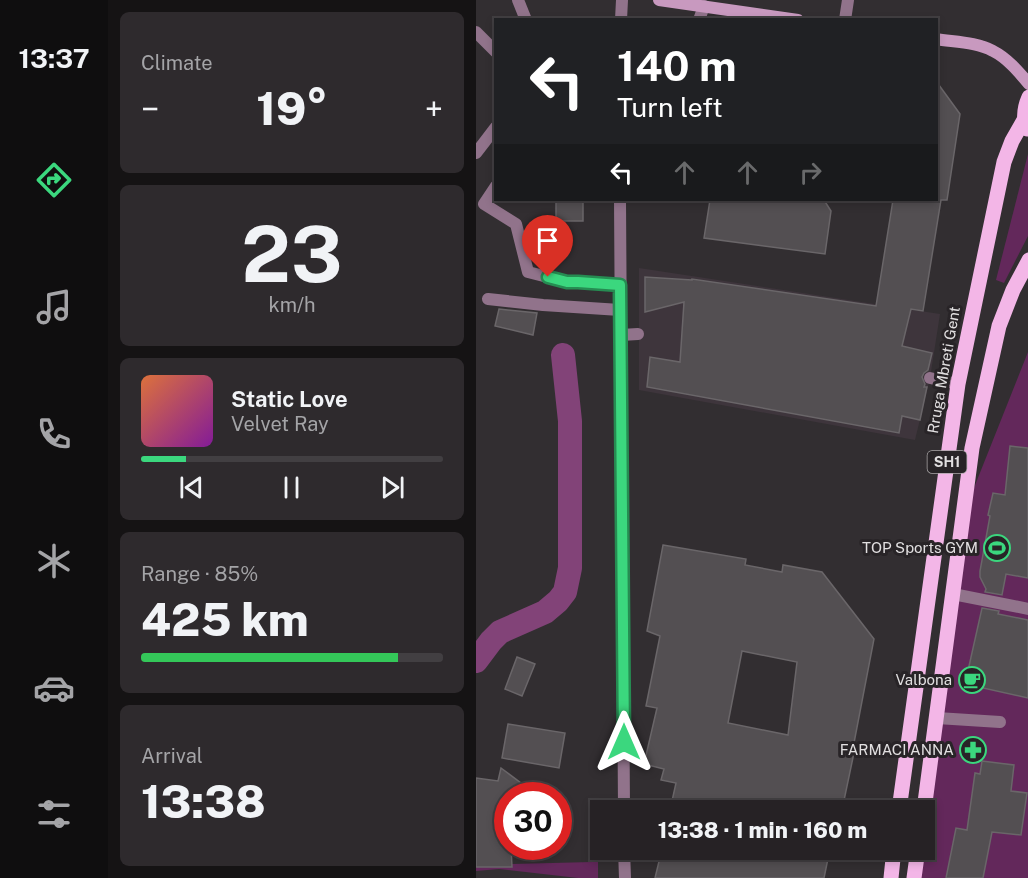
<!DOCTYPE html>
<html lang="en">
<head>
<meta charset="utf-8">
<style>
  :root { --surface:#262225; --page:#2e2a2d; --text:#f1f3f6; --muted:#a4a4a7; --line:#423f42; --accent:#3bd77e }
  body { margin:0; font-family:"Public Sans",sans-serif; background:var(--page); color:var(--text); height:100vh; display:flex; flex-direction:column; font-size:22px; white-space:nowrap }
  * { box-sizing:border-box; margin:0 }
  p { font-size:20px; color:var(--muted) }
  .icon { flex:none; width:33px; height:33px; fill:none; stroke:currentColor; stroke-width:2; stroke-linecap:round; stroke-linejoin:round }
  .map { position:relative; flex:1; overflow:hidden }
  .details { display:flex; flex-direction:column; gap:12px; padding:12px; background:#151314; width:368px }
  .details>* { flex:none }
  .top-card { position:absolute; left:18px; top:18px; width:444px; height:183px; border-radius:0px; box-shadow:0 3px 9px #0003,0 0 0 2px var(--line); background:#202124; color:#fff; overflow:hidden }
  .speed { position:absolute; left:18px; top:782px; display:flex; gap:12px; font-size:30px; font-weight:700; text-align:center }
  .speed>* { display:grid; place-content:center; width:78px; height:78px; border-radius:50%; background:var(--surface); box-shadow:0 3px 9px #0003,0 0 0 2px var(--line); line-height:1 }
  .speed .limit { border:9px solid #d22; background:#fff; color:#111 }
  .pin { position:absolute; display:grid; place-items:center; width:51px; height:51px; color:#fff; margin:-62px -26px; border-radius:50% 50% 50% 0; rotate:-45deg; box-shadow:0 0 6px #0007 }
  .pin .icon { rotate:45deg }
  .me { position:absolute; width:66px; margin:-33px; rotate:0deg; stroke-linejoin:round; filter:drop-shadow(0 0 4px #0008) }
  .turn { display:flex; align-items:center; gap:21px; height:126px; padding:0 24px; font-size:27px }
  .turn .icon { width:78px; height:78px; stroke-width:2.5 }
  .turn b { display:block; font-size:42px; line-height:51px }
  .lanes { display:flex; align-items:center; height:57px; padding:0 24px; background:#0003; justify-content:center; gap:30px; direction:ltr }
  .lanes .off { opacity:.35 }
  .big { font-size:45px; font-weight:800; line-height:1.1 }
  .details .tile { flex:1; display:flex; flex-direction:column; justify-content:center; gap:9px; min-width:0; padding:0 21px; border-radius:9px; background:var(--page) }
  .details .dial { align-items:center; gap:0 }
  .dial b { font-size:78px; line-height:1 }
  .song { display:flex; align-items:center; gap:18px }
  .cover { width:72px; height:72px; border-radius:9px; background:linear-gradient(135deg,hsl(20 70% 55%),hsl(290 70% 35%)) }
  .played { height:6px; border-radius:3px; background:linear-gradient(90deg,var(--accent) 15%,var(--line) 15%) }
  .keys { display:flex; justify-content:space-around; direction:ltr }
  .heat { display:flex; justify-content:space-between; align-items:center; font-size:33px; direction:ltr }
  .charge { height:9px; border-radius:4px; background:linear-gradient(90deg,#34c759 85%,var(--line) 0) }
  .trip { position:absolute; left:114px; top:800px; width:345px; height:60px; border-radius:0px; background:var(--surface); box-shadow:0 3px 9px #0003,0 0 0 2px var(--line); font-weight:800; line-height:60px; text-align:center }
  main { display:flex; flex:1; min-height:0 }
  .menu { display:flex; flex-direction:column; width:108px; justify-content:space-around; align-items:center; background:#0f0e0f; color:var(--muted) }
  .menu .icon { width:42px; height:42px }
  .menu .selected { color:var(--accent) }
  .menu b { font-size:27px; color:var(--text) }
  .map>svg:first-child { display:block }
</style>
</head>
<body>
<main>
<nav class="menu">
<b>13:37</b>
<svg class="icon selected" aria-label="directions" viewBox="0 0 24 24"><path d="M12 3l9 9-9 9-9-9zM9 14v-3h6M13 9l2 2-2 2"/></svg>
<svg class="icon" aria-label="music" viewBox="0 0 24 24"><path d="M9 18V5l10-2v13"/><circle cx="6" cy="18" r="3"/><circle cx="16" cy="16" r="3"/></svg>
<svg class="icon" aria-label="phone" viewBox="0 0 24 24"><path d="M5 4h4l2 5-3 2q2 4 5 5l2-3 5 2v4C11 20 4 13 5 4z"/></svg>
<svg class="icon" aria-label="climate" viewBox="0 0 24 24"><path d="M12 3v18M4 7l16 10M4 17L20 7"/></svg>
<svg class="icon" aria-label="car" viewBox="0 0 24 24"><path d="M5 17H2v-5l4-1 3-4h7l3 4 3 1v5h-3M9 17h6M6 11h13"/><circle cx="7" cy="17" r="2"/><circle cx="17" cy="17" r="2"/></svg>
<svg class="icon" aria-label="filters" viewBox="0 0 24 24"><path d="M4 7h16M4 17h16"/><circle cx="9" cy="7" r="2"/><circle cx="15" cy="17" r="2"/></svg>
</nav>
<section class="details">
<div class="tile"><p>Climate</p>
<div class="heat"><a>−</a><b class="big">19°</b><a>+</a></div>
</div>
<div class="tile dial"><b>23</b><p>km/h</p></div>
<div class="tile">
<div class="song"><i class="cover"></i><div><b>Static Love</b><p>Velvet Ray</p></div></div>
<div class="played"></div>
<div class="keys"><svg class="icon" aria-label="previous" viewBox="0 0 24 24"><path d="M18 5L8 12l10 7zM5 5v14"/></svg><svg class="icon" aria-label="pause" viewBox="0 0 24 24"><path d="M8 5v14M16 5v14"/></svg><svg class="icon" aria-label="next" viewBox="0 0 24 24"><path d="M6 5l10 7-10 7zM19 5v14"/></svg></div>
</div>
<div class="tile"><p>Range · 85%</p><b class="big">425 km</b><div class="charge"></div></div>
<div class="tile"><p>Arrival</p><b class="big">13:38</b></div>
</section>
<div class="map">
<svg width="553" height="878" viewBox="0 0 553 878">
  <rect width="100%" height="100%" fill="#322e31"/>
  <polygon fill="#3e353c" points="163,268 464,314 454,378 439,440 163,390"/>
  <g fill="#63285b">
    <polygon points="552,154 552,236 528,283 520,280"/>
    <polygon points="552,352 552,878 439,878 448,849 448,810 484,523"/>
    <polygon points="115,812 122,812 122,878 102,878 23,869 0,871 0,867 36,867 36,864 116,862"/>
  </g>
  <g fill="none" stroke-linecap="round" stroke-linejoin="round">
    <polyline stroke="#824378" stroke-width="24" points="0,661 15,641 24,632 69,612 82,601 89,592 94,568 94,421 87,355"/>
  </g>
  <g fill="#534f52" stroke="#6a6669" stroke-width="1.5" fill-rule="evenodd">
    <polygon points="460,81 484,114 471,200 465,200 447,311 435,309 426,346 456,353 452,370 448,373 446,377 449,384 448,387 451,387 444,420 426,416 423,433 171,387 174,357 204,362 208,302 169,312 169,277 216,280 216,279 400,306 417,200 460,200"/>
    <rect x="80" y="200" width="27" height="21"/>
    <polygon points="234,200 348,200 355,211 349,254 228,238"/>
    <polygon points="23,309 61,313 57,335 19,326"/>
    <polygon points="534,446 552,448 552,578 530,574 526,595 509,592 510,589 504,577 504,571 514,516 512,515 517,493 529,495"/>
    <path d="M187,545L270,559L269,565L306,572L307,565L346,572L398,639L377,748H379L366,810H194L200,783L185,780L188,769L168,764L181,708L170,706L184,636L171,631ZM266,651L321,662L312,735L252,723Z"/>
    <polygon points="506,608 523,611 522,614 552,620 552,698 489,684"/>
    <polygon points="41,657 59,664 46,696 29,689"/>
    <polygon points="32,724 89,733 83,768 26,758"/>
    <polygon points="506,761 538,765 535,791 551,793 545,835 516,832 507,878 470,878 480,828 491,830 499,773 504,774"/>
    <polygon points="25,768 61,795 32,795 32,846 35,846 36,867 0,867 0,778 22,781"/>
    <polygon points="186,849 247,849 290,859 291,849 354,849 348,878 179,878"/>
  </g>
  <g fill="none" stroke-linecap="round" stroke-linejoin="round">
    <g stroke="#91738b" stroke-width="12">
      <polyline points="42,0 50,20"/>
      <polyline points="223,20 228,6"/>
      <polyline points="0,153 20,127"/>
      <polyline points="20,186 8,204 40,224 52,272 91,282 102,282 144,285"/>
      <polyline points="12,299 67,305 144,310"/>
      <polyline points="145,335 162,334"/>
      <polyline points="454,378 482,384"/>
      <polyline points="477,594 553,609"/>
      <polyline points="461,718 524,722"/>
    </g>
    <g stroke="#91738b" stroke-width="12">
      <polyline points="145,20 146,0"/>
      <polyline points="369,20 372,0"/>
      <polyline points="0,32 20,52"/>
      <polyline points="144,200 148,810"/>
      <polyline points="148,849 149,878"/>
    </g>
    <g stroke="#c899bf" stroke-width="12">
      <polyline points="183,0 322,20"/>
      <path d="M460,39C478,42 501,42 517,51C531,58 542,71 553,84"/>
    </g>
    <g stroke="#f3b6e7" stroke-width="15">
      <path d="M551,129C547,118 548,108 553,97"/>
      <polyline points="423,810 482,384 528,162 536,141 548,120"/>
      <polyline points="448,810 496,448 523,326 537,290 553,260"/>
      <polyline points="415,878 418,849"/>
      <polyline points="438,878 442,849"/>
    </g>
  </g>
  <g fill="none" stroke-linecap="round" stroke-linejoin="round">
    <defs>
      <polyline id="route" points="72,277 91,282 102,282 144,285 148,742"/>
    </defs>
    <use href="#route" stroke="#268c52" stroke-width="15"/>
    <use href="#route" stroke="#3bd77e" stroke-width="10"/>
  </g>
  <defs>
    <symbol id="stadium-ring" viewBox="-11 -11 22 22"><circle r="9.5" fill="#282427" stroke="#3bd77e" stroke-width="1.5"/><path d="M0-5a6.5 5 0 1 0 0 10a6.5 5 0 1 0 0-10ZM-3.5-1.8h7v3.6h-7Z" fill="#3bd77e"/></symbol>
    <symbol id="cafe-ring" viewBox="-11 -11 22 22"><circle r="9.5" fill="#282427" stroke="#3bd77e" stroke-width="1.5"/><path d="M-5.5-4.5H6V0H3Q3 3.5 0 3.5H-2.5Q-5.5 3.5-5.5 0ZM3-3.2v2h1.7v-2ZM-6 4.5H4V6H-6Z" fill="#3bd77e"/></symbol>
    <symbol id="pharmacy-ring" viewBox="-11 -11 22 22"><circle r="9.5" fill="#282427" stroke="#3bd77e" stroke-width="1.5"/><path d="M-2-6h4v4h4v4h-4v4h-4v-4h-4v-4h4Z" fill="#3bd77e"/></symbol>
  </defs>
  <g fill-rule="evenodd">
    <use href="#stadium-ring" x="506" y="533" width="30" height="30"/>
    <use href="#cafe-ring" x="481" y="665" width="30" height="30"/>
    <use href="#pharmacy-ring" x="482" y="735" width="30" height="30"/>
  </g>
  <g text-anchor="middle" stroke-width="6" stroke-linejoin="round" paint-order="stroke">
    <rect fill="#282427" stroke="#aaa7a8" stroke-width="1.5" x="451.5" y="451" width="39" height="22" rx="4.5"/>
    <g font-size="14" font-weight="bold" fill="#e1dfe0">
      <text x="471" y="467">SH1</text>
    </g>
    <g font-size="15" fill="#e1dfe0" stroke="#282427">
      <text transform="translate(468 370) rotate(-80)" y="5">Rruga Mbreti Gent</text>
    </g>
    <g font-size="15" fill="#e1dfe0" stroke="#282427" text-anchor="end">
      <text x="502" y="553">TOP Sports GYM</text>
      <text x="476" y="685">Valbona</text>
      <text x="478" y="755">FARMACI ANNA</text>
    </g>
  </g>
</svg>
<div class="speed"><div class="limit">30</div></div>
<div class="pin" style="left:72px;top:277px;background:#d93025"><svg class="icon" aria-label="arrive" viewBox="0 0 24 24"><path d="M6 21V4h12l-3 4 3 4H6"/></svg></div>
<svg class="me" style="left:148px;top:742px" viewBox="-20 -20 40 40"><path d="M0-17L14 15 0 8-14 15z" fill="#3bd77e" stroke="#fff" stroke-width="4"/></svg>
<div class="trip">13:38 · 1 min · 160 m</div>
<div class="top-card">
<div class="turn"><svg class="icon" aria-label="left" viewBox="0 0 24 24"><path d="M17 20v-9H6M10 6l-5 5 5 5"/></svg><div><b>140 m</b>Turn left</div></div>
<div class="lanes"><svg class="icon" aria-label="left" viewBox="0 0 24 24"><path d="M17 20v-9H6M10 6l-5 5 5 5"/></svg><svg class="icon off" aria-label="ahead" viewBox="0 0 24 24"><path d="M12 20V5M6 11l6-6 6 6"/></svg><svg class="icon off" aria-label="ahead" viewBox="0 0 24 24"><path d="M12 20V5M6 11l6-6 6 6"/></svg><svg class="icon off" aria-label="right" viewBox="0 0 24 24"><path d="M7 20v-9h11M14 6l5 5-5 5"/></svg></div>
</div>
</div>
</main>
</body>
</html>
